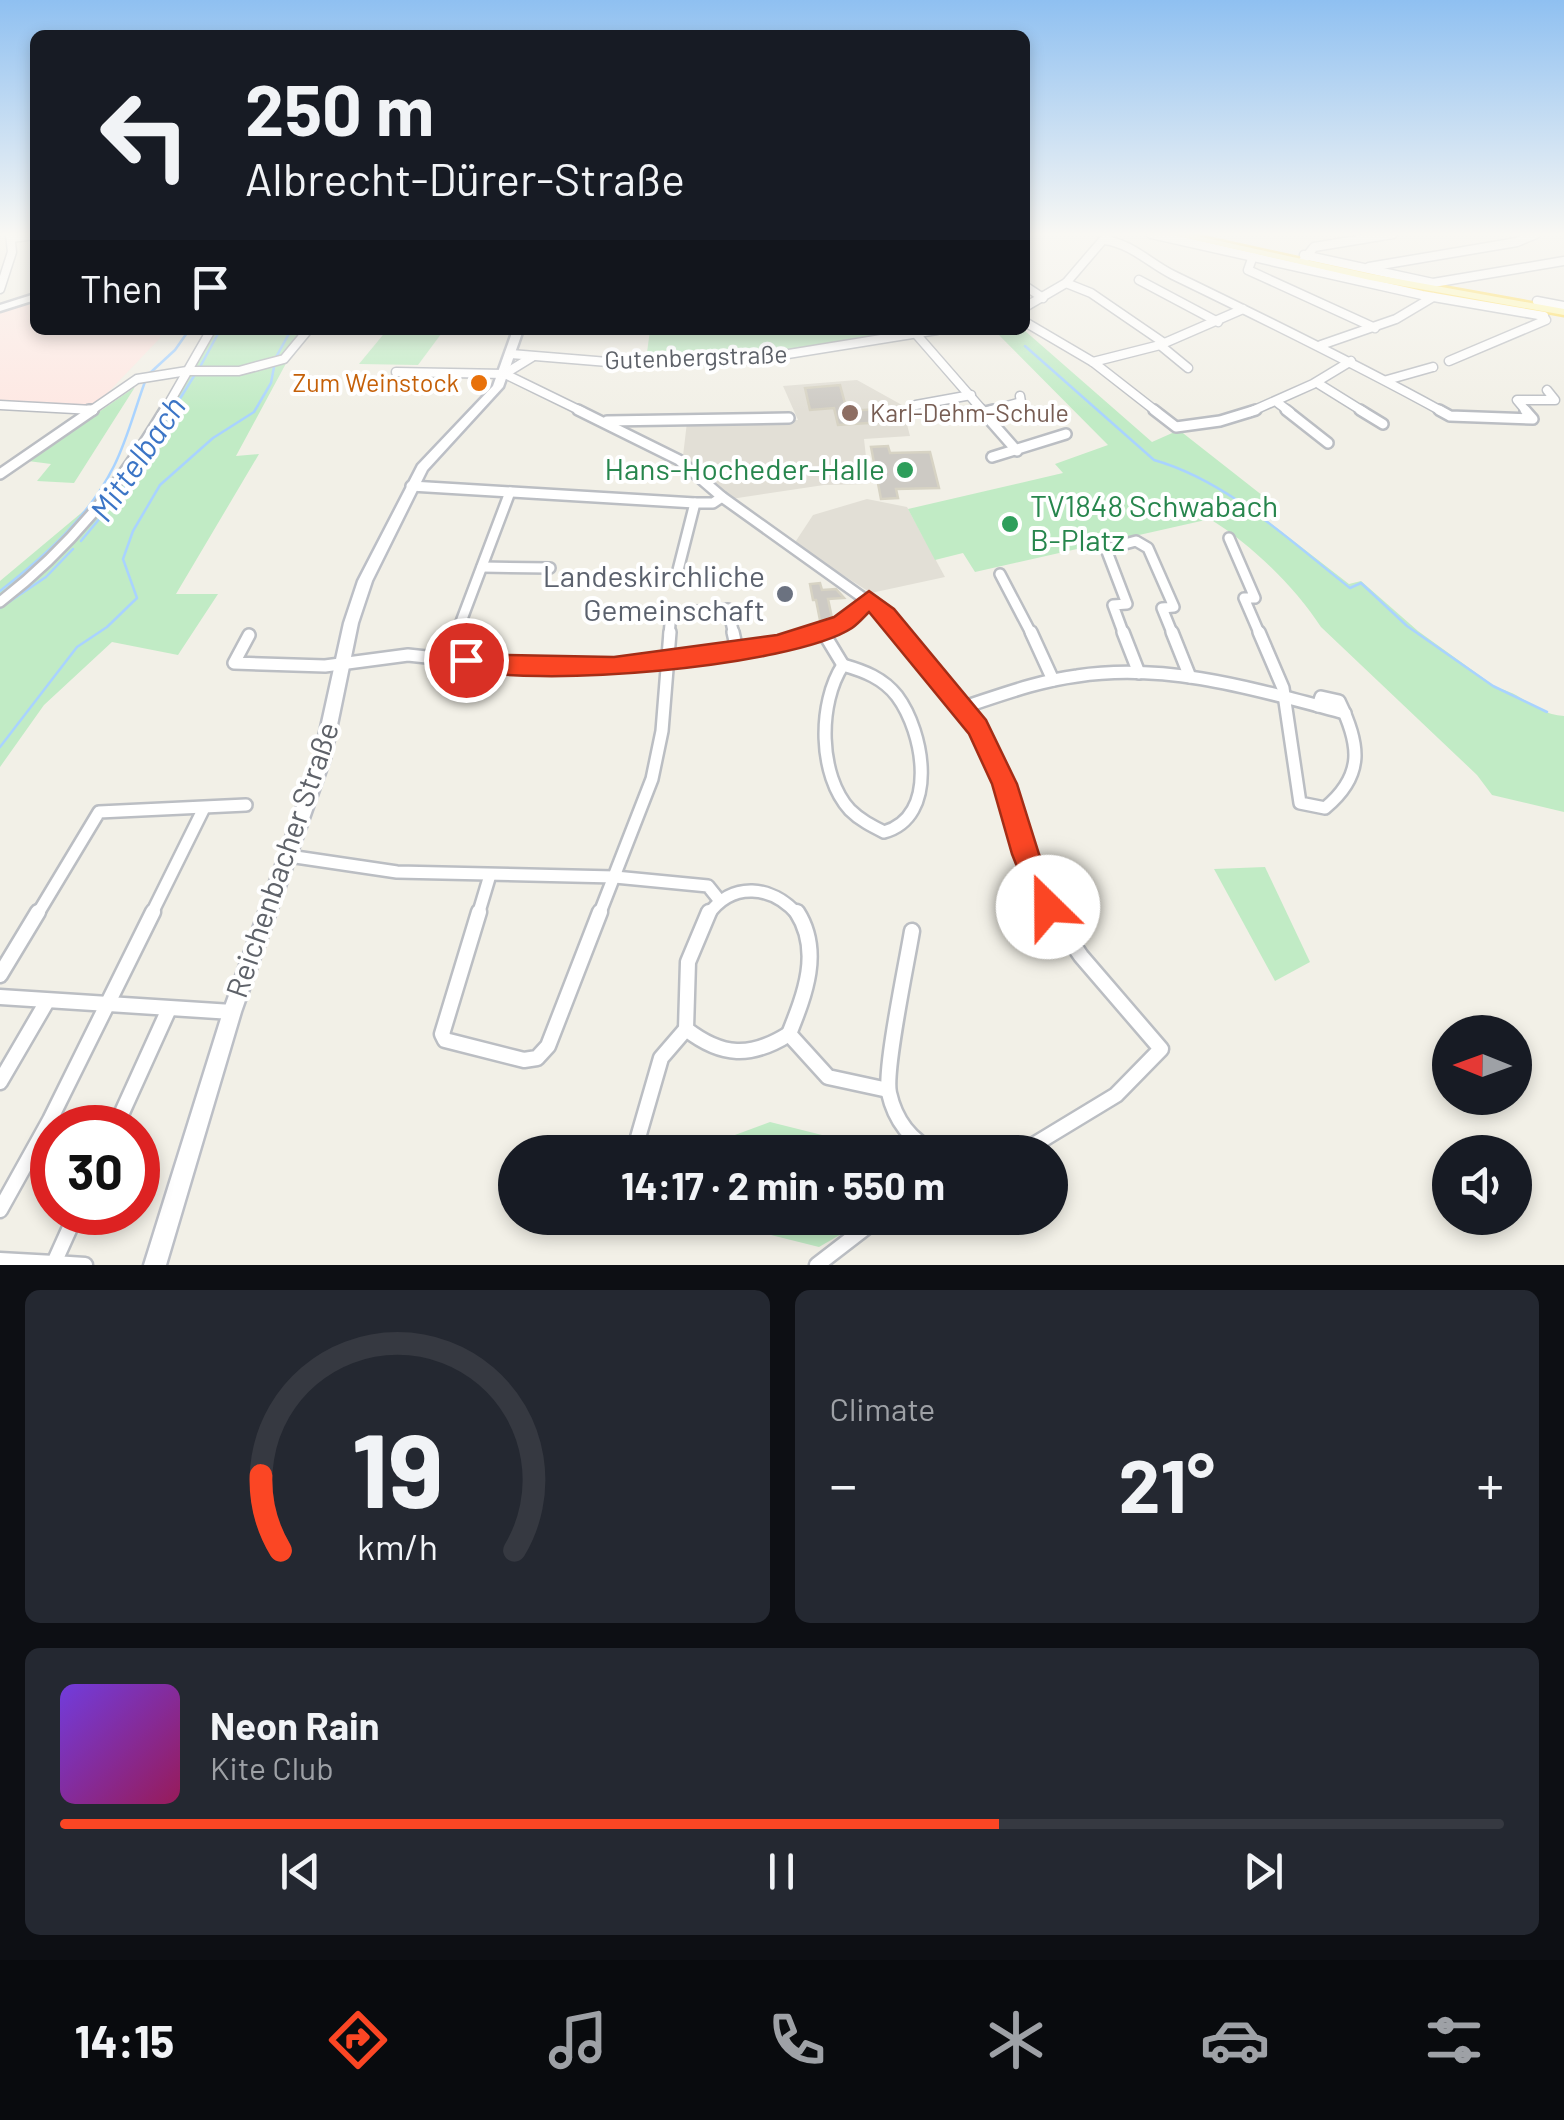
<!DOCTYPE html>
<html lang="en">
<head>
<meta charset="utf-8">
<style>
  :root { --surface:#171b24; --page:#242831; --text:#f1f3f6; --muted:#9ea1a6; --line:#363941; --accent:#fb4624 }
  body { margin:0; font-family:Barlow,sans-serif; background:var(--page); color:var(--text); height:100vh; display:flex; flex-direction:column; font-size:38px; white-space:nowrap }
  * { box-sizing:border-box; margin:0 }
  p { font-size:32px; color:var(--muted) }
  .icon { flex:none; width:55px; height:55px; fill:none; stroke:currentColor; stroke-width:2; stroke-linecap:round; stroke-linejoin:round }
  .map { position:relative; height:1265px; overflow:hidden }
  .details { display:flex; flex-direction:column; gap:25px; padding:25px; background:#0d0f14; flex:1 }
  .details>* { flex:none }
  .hud { position:absolute; left:30px; top:30px; width:1000px; height:305px; border-radius:15px; box-shadow:0 5px 15px #0003; background:#171b24; color:var(--text); overflow:hidden }
  .needle { width:65px; rotate:271deg }
  .fabs { position:absolute; left:1432px; top:1015px; display:grid; gap:20px }
  .fabs a { display:grid; place-items:center; width:100px; height:100px; border-radius:50%; background:var(--surface); box-shadow:0 5px 15px #0003; font-size:50px }
  .speed { position:absolute; left:30px; top:1105px; display:flex; gap:20px; font-size:50px; font-weight:700; text-align:center }
  .speed>* { display:grid; place-content:center; width:130px; height:130px; border-radius:50%; background:var(--surface); box-shadow:0 5px 15px #0003; line-height:1 }
  .speed .limit { border:15px solid #d22; background:#fff; color:#111 }
  .pin { position:absolute; display:grid; place-items:center; width:85px; height:85px; color:#fff; margin:-42px; border:5px solid #fff; border-radius:50%; box-shadow:0 2px 10px #0007 }
  .me { position:absolute; width:110px; margin:-55px; rotate:337deg; stroke-linejoin:round; filter:drop-shadow(0 0 8px #0008) }
  .turn { display:flex; align-items:center; gap:35px; height:210px; padding:0 50px; font-size:45px }
  .turn .icon { width:130px; height:130px; stroke-width:2.5 }
  .turn b { display:block; font-size:70px; line-height:85px }
  .then { display:flex; align-items:center; height:95px; padding:0 50px; background:#0003; gap:20px; font-size:38px }
  .big { font-size:75px; font-weight:700; line-height:1.1 }
  .details .tile { flex:1; display:flex; flex-direction:column; justify-content:center; gap:15px; min-width:0; padding:0 35px; border-radius:15px; background:var(--page) }
  .details .dial { align-items:center; gap:0 }
  .dial svg { height:260px; overflow:visible; fill:none; stroke:var(--line); stroke-width:7; stroke-linecap:round; text-anchor:middle }
  .dial text { fill:var(--text); stroke:none }
  .song { display:flex; align-items:center; gap:30px }
  .cover { width:120px; height:120px; border-radius:15px; background:linear-gradient(135deg,hsl(260 70% 55%),hsl(330 70% 35%)) }
  .played { height:10px; border-radius:5px; background:linear-gradient(90deg,var(--accent) 65%,var(--line) 65%) }
  .keys { display:flex; justify-content:space-around; direction:ltr }
  .heat { display:flex; justify-content:space-between; align-items:center; font-size:55px; direction:ltr }
  .details .tiles { flex:1; display:grid; gap:25px; grid-template-columns:1fr 1fr }
  .tile:last-child { grid-column:span 2 }
  .trip { position:absolute; left:498px; top:1135px; width:570px; height:100px; border-radius:50px; background:var(--surface); box-shadow:0 5px 15px #0003; font-weight:700; line-height:100px; text-align:center }
  .dock { display:flex; height:160px; justify-content:space-around; align-items:center; background:#090b0e; color:var(--muted) }
  .dock .icon { width:70px; height:70px }
  .dock .on { color:var(--accent) }
  .dock b { font-size:45px; color:var(--text) }
  .map>svg:first-child { display:block }
</style>
</head>
<body>
<div class="map">
<svg width="1564" height="1265" viewBox="0 0 1564 1265">
  <rect width="100%" height="100%" fill="#f2f0e7"/>
  <g fill="#e2dfd6">
    <polygon points="857,380 902,405 910,436 864,439 869,484 824,485 731,499 683,456 687,422 798,420 783,386"/>
    <polygon points="867,499 907,507 945,577 871,593 794,544 813,515"/>
  </g>
  <polygon fill="#fee8e3" points="35,298 35,330 161,330 160,338 98,403 77,407 0,402 0,309"/>
  <g fill="#c1ebc5">
    <polygon points="213,330 309,330 290,356 236,456 259,454 176,594 218,594 178,655 112,642 44,705 0,767 0,581 123,478"/>
    <polygon points="387,330 444,330 418,365 359,364"/>
    <polygon points="650,330 918,330 793,351 646,360"/>
    <path d="M994,330H1024L1152,442L1179,430L1272,503L1255,511L1349,584L1361,581L1418,631L1497,688C1525,694 1534,714 1564,716V812L1492,795L1477,775L1321,627C1294,586 1252,545 1210,519L975,572L963,553L935,560L908,509L1063,473L1055,464L1108,445Z"/>
    <polygon points="135,387 74,483 37,481 51,464 28,461"/>
    <polygon points="1265,867 1310,962 1275,981 1214,869"/>
    <polygon points="770,1122 890,1152 689,1152"/>
    <polygon points="702,1218 869,1218 819,1247"/>
  </g>
  <g fill="none" stroke-linecap="round" stroke-linejoin="round">
    <g stroke="#a9d3ff" stroke-width="2.5">
      <path d="M1025,346L1154,460C1228,481 1290,541 1350,588L1361,583L1407,626L1493,686L1547,712"/>
      <polyline points="275,359 291,330"/>
      <polyline points="200,367 220,330"/>
      <polyline points="150,373 175,350 189,330"/>
      <polyline points="81,541 124,489 194,376"/>
      <path d="M0,591C45,556 88,518 114,466C128,438 135,408 146,379"/>
      <polyline points="0,608 46,577 73,549"/>
      <polyline points="0,747 77,647 107,627 137,598 123,559 133,531 160,485 213,438 254,412 271,383 274,367"/>
    </g>
  </g>
  <g fill="#cdcac4" stroke="#d7d3c4" stroke-width="2.5">
    <polygon points="840,385 847,411 895,408 899,421 838,425 834,408 810,410 805,388"/>
    <polygon points="888,446 890,453 930,452 939,488 896,489 898,498 881,499 871,447"/>
    <polygon points="820,583 822,590 836,589 844,598 828,599 832,618 828,620 820,620 816,600 813,600 810,584"/>
  </g>
  <g fill="none" stroke-linecap="round" stroke-linejoin="round">
    <defs>
      <g id="minor-far3">
        <polyline points="1151,234 1422,295 1544,316"/>
        <polyline points="11,238 35,235"/>
        <path d="M1105,240C1132,244 1149,263 1173,275C1264,319 1354,363 1443,412"/>
        <polyline points="1304,255 1433,283 1564,261"/>
        <polyline points="1253,256 1248,270 1375,328"/>
        <polyline points="1303,261 1314,247 1393,234"/>
        <polyline points="1369,267 1517,242 1536,234"/>
        <polyline points="1139,280 1218,322"/>
        <polyline points="1066,283 1091,293 1164,343"/>
        <polyline points="1025,286 1043,298"/>
        <polyline points="0,289 12,252 10,234"/>
        <polyline points="1537,301 1564,306"/>
        <polyline points="1025,322 1093,362 1157,412"/>
        <polyline points="916,334 984,412"/>
        <polyline points="1160,345 1188,368"/>
        <polyline points="1321,345 1396,319 1433,297"/>
        <polyline points="1449,361 1546,320 1544,317"/>
        <polyline points="1093,362 1160,345 1243,309"/>
        <polyline points="396,372 505,374 583,412"/>
        <polyline points="1387,380 1433,367"/>
        <polyline points="1319,384 1364,412"/>
        <polyline points="1278,403 1290,412"/>
        <polyline points="0,405 93,410"/>
        <polyline points="916,405 971,395"/>
        <polyline points="89,412 137,379 187,371 239,371 284,359 308,330"/>
        <polyline points="164,412 211,330"/>
        <polyline points="985,412 1021,402 1020,396"/>
        <polyline points="1250,412 1313,384 1351,361"/>
        <polyline points="1527,412 1517,400 1555,400 1547,390"/>
      </g>
      <g id="minor-far2">
        <polyline points="89,410 93,410"/>
        <polyline points="578,410 679,460 722,497 887,615 904,635"/>
        <polyline points="981,410 1017,451"/>
        <polyline points="1154,410 1176,427 1220,421 1256,410"/>
        <polyline points="1286,410 1328,443"/>
        <polyline points="1360,410 1383,424"/>
        <polyline points="1439,410 1450,416 1533,419 1525,410"/>
        <polyline points="985,412 993,410"/>
        <polyline points="607,421 789,418"/>
        <polyline points="992,457 1066,434"/>
        <polyline points="0,474 93,410"/>
        <polyline points="411,486 695,503 713,503 722,497"/>
        <polyline points="1229,538 1255,598 1244,598 1260,635"/>
        <polyline points="482,567 550,568"/>
        <polyline points="678,570 695,503"/>
        <polyline points="1000,574 1032,635"/>
        <path d="M0,602C70,548 120,485 165,410"/>
        <polyline points="456,635 510,492"/>
        <polyline points="669,635 671,613 728,609 734,635"/>
        <polyline points="811,635 842,623 869,599"/>
        <polyline points="1124,635 1113,605 1127,604 1106,549 1136,541 1148,548 1174,607 1162,608 1173,635"/>
      </g>
      <g id="minor-far1">
        <polyline points="733,632 737,650"/>
        <polyline points="823,632 843,665"/>
        <polyline points="901,632 959,701 992,752 1052,915"/>
        <polyline points="1031,632 1053,680"/>
        <polyline points="1123,632 1139,673"/>
        <polyline points="1172,632 1190,677"/>
        <path d="M1259,632L1283,688L1300,803L1325,808C1365,775 1360,744 1339,701L1321,697L1318,706"/>
        <polyline points="249,635 234,663 325,666 408,655 510,666 614,667 800,639 818,632"/>
        <polyline points="447,658 457,632"/>
        <path d="M843,665C864,671 883,678 897,696C924,732 939,817 884,832C872,826 860,820 850,810C818,775 818,703 843,665Z"/>
        <path d="M964,707C1001,695 1038,681 1077,676C1167,662 1258,690 1345,713"/>
        <polyline points="289,856 397,872 615,877 708,886 720,901"/>
        <polyline points="37,915 99,812 246,805"/>
        <polyline points="151,915 204,808"/>
        <polyline points="478,915 490,875"/>
        <polyline points="599,915 652,779 662,731 670,632"/>
        <path d="M708,915C732,881 772,885 798,915"/>
      </g>
      <g id="minor">
        <polyline points="479,912 442,1034 445,1040 524,1060 537,1058 548,1046 600,912"/>
        <path d="M709,912L688,962L686,1029C722,1057 751,1058 789,1034"/>
        <path d="M912,931C907,962 884,1070 889,1093C895,1120 911,1141 935,1152"/>
        <polyline points="0,975 38,912"/>
        <polyline points="0,997 232,1012"/>
        <polyline points="789,1034 828,1077 888,1090"/>
        <path d="M789,1034C805,994 822,951 797,912"/>
        <polyline points="0,1082 46,1003"/>
        <polyline points="115,1128 168,1011"/>
        <polyline points="635,1148 661,1058 686,1029"/>
        <polyline points="1022,1152 1116,1095 1161,1049 1081,956 1051,912"/>
        <polyline points="0,1210 50,1120 153,912"/>
        <polyline points="0,1260 54,1263 77,1212"/>
        <polyline points="54,1263 85,1265"/>
        <polyline points="817,1265 869,1225 885,1218"/>
      </g>
      <g id="tertiary">
        <polyline points="1025,307 1066,283 1108,234"/>
        <polyline points="511,354 608,362 751,360 937,330"/>
        <polyline points="506,373 532,357"/>
      </g>
      <g id="secondary">
        <polygon points="35,294 35,300 0,311 0,305"/>
        <polygon points="513,330 523,330 503,387 427,470 372,581 358,623 330,759 241,1012 166,1265 144,1265 223,1012 314,759 344,623 358,581 418,465 493,386"/>
      </g>
      <polygon id="primary" points="1170,234 1188,234 1370,274 1564,309 1564,315 1370,280"/>
    </defs>
    <use href="#minor-far3" stroke="#bbbec3" stroke-width="11"/>
    <use href="#minor-far2" stroke="#bbbec3" stroke-width="14"/>
    <use href="#minor-far1" stroke="#bbbec3" stroke-width="16"/>
    <use href="#minor" stroke="#bbbec3" stroke-width="19"/>
    <use href="#tertiary" stroke="#bbbec3" stroke-width="11"/>
    <use href="#secondary" stroke="#bcbfc6" stroke-width="5"/>
    <use href="#primary" stroke="#ffdc52" stroke-width="5"/>
    <use href="#minor-far3" stroke="#fff" stroke-width="8"/>
    <use href="#minor-far2" stroke="#fff" stroke-width="9"/>
    <use href="#minor-far1" stroke="#fff" stroke-width="11"/>
    <use href="#minor" stroke="#fff" stroke-width="14"/>
    <use href="#tertiary" stroke="#fff" stroke-width="8"/>
    <use href="#secondary" fill="#fff" fill-rule="evenodd"/>
    <use href="#primary" fill="#fff8ae" fill-rule="evenodd"/>
  </g>
  <linearGradient id="sky" x2="0" y2="1"><stop stop-color="#8fc0f1"/><stop offset="0.57" stop-color="#f9f8f4"/><stop offset="1" stop-color="#f9f8f4" stop-opacity="0"/></linearGradient>
  <rect width="1564" height="411" fill="url(#sky)"/>
  <path fill="#fb4624" stroke="#a32e17" stroke-width="2.5" d="M869,591L894,609L986,720L1017,784L1039,854L1062,907L1058,917L1048,921L1037,917L1012,854L992,784L969,734L869,612C864,617 858,624 852,628C792,667 527,690 458,667L455,660L458,654L614,657L777,635L834,617Z"/>
  <circle fill="#e8710a" stroke="#fff" stroke-width="4" cx="479" cy="383" r="10"/>
  <circle fill="#8d6e63" stroke="#fff" stroke-width="4" cx="850" cy="413" r="10"/>
  <g fill="#2e9e5b" stroke="#fff" stroke-width="4">
    <circle cx="905" cy="470" r="10"/>
    <circle cx="1010" cy="524" r="10"/>
  </g>
  <circle fill="#6b7280" stroke="#fff" stroke-width="4" cx="785" cy="594" r="10"/>
  <g text-anchor="middle" stroke-width="8" stroke-linejoin="round" paint-order="stroke">
    <g font-size="25" fill="#5e6269" stroke="#fff">
      <text transform="translate(696 357) rotate(-2)" y="9">Gutenbergstraße</text>
    </g>
    <g font-size="25" fill="#c56008" stroke="#fff" text-anchor="end">
      <text x="459" y="392">Zum Weinstock</text>
    </g>
    <g font-size="25" fill="#785e54" stroke="#fff" text-anchor="start">
      <text x="870" y="422">Karl-Dehm-Schule</text>
    </g>
    <g font-size="30" fill="#27864d" stroke="#fff" text-anchor="end">
      <text x="885" y="480">Hans-Hocheder-Halle</text>
      <text x="1030" y="517" text-anchor="start">TV1848 Schwabach<tspan x="1030" dy="34">B-Platz</tspan></text>
    </g>
    <g font-size="30" fill="#5b616d" stroke="#fff" text-anchor="end">
      <text x="765" y="587">Landeskirchliche<tspan x="765" dy="34">Gemeinschaft</tspan></text>
    </g>
    <g font-size="30" fill="#5e6269" stroke="#fff">
      <text transform="translate(283 860) rotate(-71)" y="10">Reichenbacher Straße</text>
    </g>
    <g font-size="32" font-style="italic" fill="#3c75c6" stroke="#fff">
      <text transform="translate(138 459) rotate(-56)" y="11">Mittelbach</text>
    </g>
  </g>
</svg>
<div class="fabs">
<a><svg class="needle" viewBox="-14 -14 28 28"><path d="M0-13l5 13h-10z" fill="#e53935"/><path d="M0 13l5-13h-10z" fill="#9ea1a6"/></svg></a>
<a><svg class="icon" aria-label="sound" viewBox="0 0 24 24"><path d="M4 9h4l5-4v14l-5-4H4zM17 9q2 3 0 6"/></svg></a>
</div>
<div class="speed"><div class="limit">30</div></div>
<div class="pin" style="left:466px;top:660px;background:#d93025"><svg class="icon" aria-label="arrive" viewBox="0 0 24 24"><path d="M6 21V4h12l-3 4 3 4H6"/></svg></div>
<svg class="me" style="left:1048px;top:907px" viewBox="-20 -20 40 40"><circle r="19" fill="#fff"/><path d="M0-13L10 11 0 6-10 11z" fill="#fb4624"/></svg>
<div class="trip">14:17 · 2 min · 550 m</div>
<div class="hud">
<div class="turn"><svg class="icon" aria-label="left" viewBox="0 0 24 24"><path d="M17 20v-9H6M10 6l-5 5 5 5"/></svg><div><b>250 m</b>Albrecht-Dürer-Straße</div></div>
<div class="then">Then<svg class="icon" aria-label="arrive" viewBox="0 0 24 24"><path d="M6 21V4h12l-3 4 3 4H6"/></svg></div>
</div>
</div>
<section class="details">
<div class="tiles">
<div class="tile dial"><svg viewBox="0 0 100 80">
<path d="M14 69A42 42 0 1 1 86 69"/>
<path d="M14 69A42 42 0 0 1 8 46" stroke="#fb4624"/>
<text x="50" y="56" font-size="32" font-weight="700">19</text>
<text x="50" y="72" font-size="11">km/h</text>
</svg></div>
<div class="tile"><p>Climate</p>
<div class="heat"><a>−</a><b class="big">21°</b><a>+</a></div>
</div>
<div class="tile">
<div class="song"><i class="cover"></i><div><b>Neon Rain</b><p>Kite Club</p></div></div>
<div class="played"></div>
<div class="keys"><svg class="icon" aria-label="previous" viewBox="0 0 24 24"><path d="M18 5L8 12l10 7zM5 5v14"/></svg><svg class="icon" aria-label="pause" viewBox="0 0 24 24"><path d="M8 5v14M16 5v14"/></svg><svg class="icon" aria-label="next" viewBox="0 0 24 24"><path d="M6 5l10 7-10 7zM19 5v14"/></svg></div>
</div>
</div>
</section>
<nav class="dock">
<b>14:15</b>
<svg class="icon on" aria-label="directions" viewBox="0 0 24 24"><path d="M12 3l9 9-9 9-9-9zM9 14v-3h6M13 9l2 2-2 2"/></svg>
<svg class="icon" aria-label="music" viewBox="0 0 24 24"><path d="M9 18V5l10-2v13"/><circle cx="6" cy="18" r="3"/><circle cx="16" cy="16" r="3"/></svg>
<svg class="icon" aria-label="phone" viewBox="0 0 24 24"><path d="M5 4h4l2 5-3 2q2 4 5 5l2-3 5 2v4C11 20 4 13 5 4z"/></svg>
<svg class="icon" aria-label="climate" viewBox="0 0 24 24"><path d="M12 3v18M4 7l16 10M4 17L20 7"/></svg>
<svg class="icon" aria-label="car" viewBox="0 0 24 24"><path d="M5 17H2v-5l4-1 3-4h7l3 4 3 1v5h-3M9 17h6M6 11h13"/><circle cx="7" cy="17" r="2"/><circle cx="17" cy="17" r="2"/></svg>
<svg class="icon" aria-label="filters" viewBox="0 0 24 24"><path d="M4 7h16M4 17h16"/><circle cx="9" cy="7" r="2"/><circle cx="15" cy="17" r="2"/></svg>
</nav>
</body>
</html>
